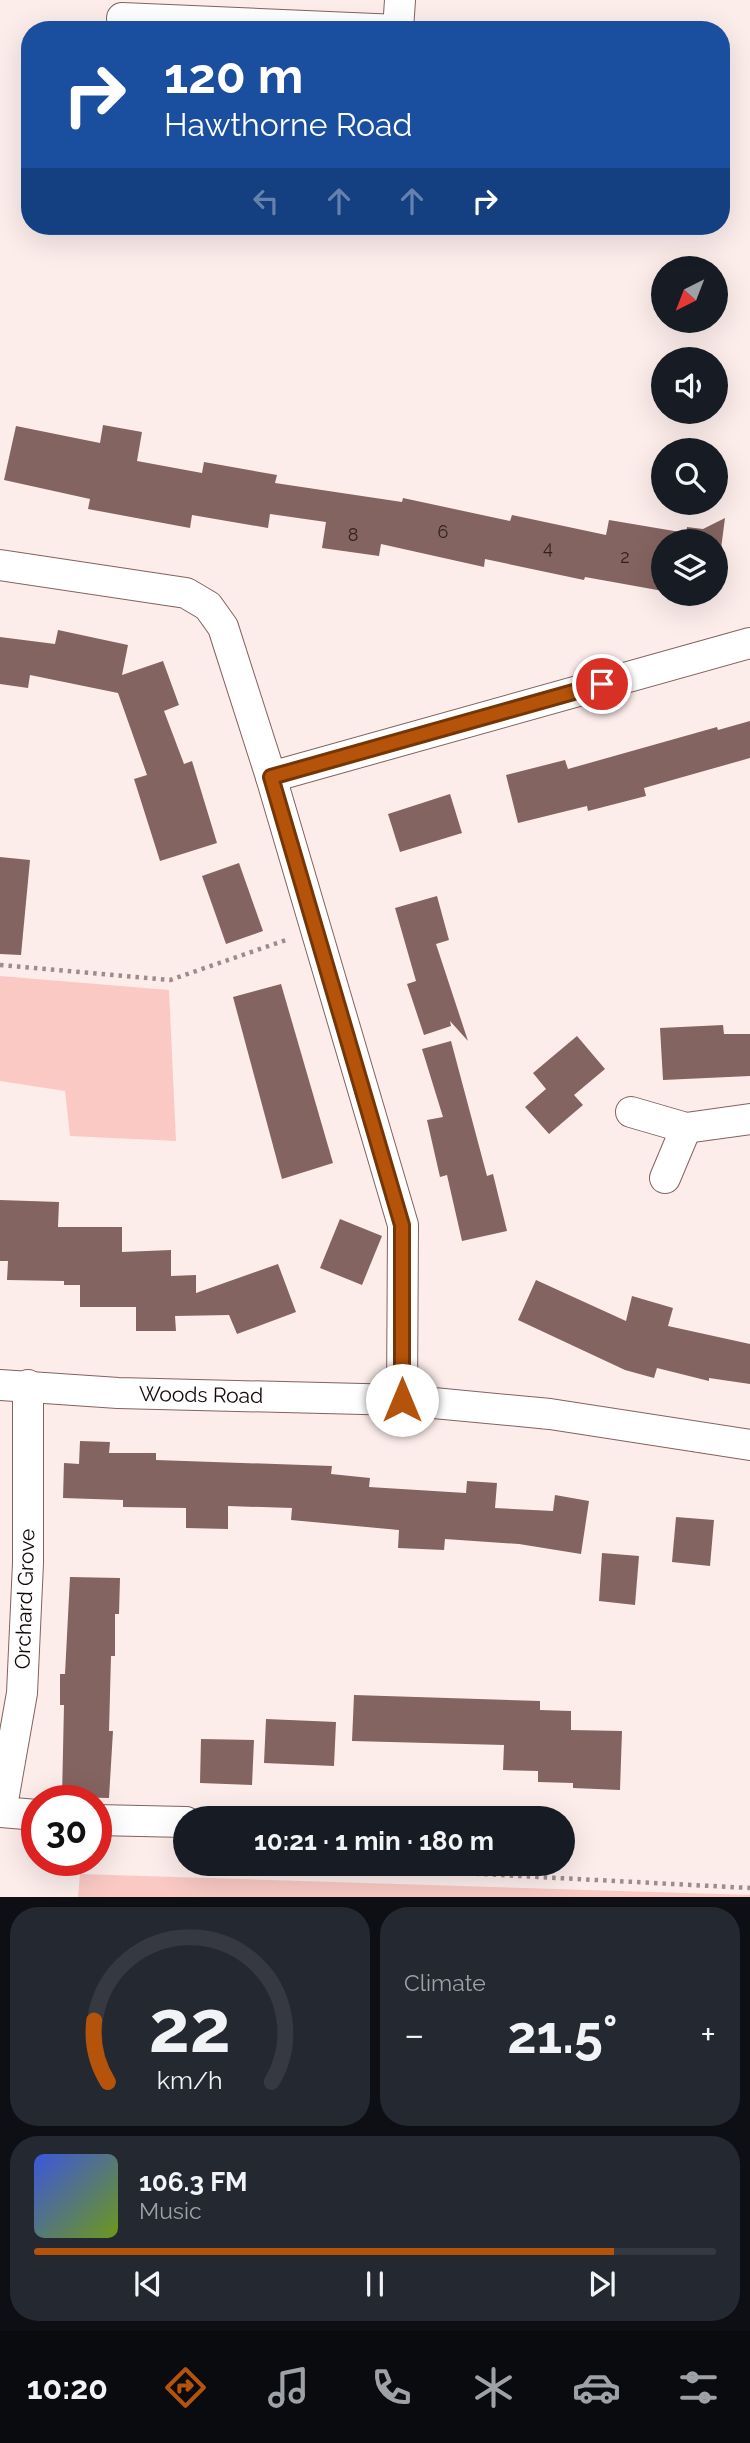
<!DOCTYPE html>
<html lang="en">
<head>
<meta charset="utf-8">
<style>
  :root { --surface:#171b24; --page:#242831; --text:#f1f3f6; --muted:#9ea1a6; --line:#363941; --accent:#b45309 }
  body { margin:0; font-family:Raleway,sans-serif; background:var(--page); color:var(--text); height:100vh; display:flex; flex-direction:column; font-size:26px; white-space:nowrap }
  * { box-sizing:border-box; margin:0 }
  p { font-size:23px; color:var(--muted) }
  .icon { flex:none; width:38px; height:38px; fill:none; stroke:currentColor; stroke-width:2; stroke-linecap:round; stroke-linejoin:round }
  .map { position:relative; height:1897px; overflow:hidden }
  .side { display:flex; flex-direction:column; gap:10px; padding:10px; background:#0d0f14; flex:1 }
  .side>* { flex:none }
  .top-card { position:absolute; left:21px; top:21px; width:709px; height:214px; border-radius:28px; box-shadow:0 7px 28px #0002; background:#1a4fa0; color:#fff; overflow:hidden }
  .needle { width:46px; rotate:222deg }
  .controls { position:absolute; left:651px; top:256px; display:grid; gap:14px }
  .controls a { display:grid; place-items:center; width:77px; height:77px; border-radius:50%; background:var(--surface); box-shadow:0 7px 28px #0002; font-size:35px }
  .speed { position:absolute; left:21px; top:1785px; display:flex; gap:14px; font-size:35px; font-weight:700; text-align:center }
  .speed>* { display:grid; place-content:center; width:91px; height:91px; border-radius:50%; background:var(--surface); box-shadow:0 7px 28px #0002; line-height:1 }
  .speed .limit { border:10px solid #d22; background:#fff; color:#111 }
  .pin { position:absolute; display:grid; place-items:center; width:60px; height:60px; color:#fff; margin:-30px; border:4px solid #fff; border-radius:50%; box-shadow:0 2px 7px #0007 }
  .me { position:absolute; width:77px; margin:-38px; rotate:0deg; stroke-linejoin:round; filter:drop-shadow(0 0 5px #0008) }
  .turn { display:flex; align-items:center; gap:24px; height:147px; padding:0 28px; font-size:32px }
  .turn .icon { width:91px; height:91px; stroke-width:2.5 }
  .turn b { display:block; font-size:49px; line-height:60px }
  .lanes { display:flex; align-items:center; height:66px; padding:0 28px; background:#0003; justify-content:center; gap:35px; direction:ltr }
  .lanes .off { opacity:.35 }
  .big { font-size:52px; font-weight:700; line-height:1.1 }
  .side .card { flex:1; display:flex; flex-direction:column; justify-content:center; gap:10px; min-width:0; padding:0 24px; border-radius:28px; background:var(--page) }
  .side .dial { align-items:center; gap:0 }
  .dial svg { height:182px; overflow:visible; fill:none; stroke:var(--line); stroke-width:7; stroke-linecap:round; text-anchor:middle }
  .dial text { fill:var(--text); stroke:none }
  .song { display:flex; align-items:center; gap:21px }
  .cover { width:84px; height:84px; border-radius:10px; background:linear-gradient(135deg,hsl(230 70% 55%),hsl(80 70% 35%)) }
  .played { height:7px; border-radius:4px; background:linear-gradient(90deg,var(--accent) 85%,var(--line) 85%) }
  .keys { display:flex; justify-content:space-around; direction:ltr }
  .heat { display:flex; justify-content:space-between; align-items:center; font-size:38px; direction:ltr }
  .side .tiles { flex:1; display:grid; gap:10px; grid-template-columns:1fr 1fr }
  .card:last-child { grid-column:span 2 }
  .trip { position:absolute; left:173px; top:1806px; width:402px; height:70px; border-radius:35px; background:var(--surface); box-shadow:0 7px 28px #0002; font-weight:700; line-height:70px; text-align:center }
  .tab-bar { display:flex; height:112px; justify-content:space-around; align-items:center; background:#090b0e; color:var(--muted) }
  .tab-bar .icon { width:49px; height:49px }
  .tab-bar .active { color:var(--accent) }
  .tab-bar b { font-size:32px; color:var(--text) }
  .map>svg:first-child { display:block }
</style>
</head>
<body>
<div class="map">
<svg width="750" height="1897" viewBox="0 0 750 1897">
  <rect width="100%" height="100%" fill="#fcedeb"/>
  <g fill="#fac9c4">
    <polygon points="0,976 169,990 176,1141 70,1136 65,1091 0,1081"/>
    <polygon points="80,1874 750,1895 750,1897 78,1897"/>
  </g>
  <g fill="#846460">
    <polygon points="103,425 142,432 137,461 202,473 204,462 277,475 275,483 402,502 403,498 510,521 512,515 606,535 609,520 686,533 687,527 703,529 725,518 716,587 716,541 663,541 663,591 585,577 584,580 485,559 484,567 381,544 379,556 322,548 326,522 270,514 268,528 192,515 190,528 88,509 90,499 4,480 16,426 100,443"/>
    <polygon points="58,630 128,645 122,675 163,661 179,705 164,711 184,764 192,761 217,843 160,861 134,779 147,775 118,693 30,675 28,688 0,684 0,637 55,644"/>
    <polygon points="750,721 750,758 644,788 646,796 588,811 587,806 518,823 506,775 565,760 568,769 717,727 718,730"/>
    <polygon points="450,794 462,833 400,852 388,814"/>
    <polygon points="0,857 30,860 21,955 0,954"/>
    <polygon points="239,863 263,931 226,944 202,876"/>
    <polygon points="437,896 449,940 436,944 468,1041 450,1021 451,1026 424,1035 407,984 416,981 395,908"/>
    <polygon points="281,984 333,1163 282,1179 233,997"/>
    <polygon points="723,1025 724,1034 750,1034 750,1076 663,1080 660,1028"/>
    <polygon points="577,1036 605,1069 574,1095 583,1105 549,1134 525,1107 546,1089 533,1073"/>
    <polygon points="451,1041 487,1176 493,1174 507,1231 462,1241 447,1175 440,1177 427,1120 443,1117 422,1049"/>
    <polygon points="0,1200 59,1202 58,1227 122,1227 122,1252 171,1250 171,1276 196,1275 196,1293 278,1264 296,1312 237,1334 229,1315 175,1316 176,1331 136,1331 136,1307 80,1307 80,1285 64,1285 64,1281 7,1280 8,1261 0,1261"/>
    <polygon points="340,1219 382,1236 362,1285 320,1268"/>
    <polygon points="536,1280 626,1321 632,1296 673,1308 668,1326 750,1344 750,1384 709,1378 709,1381 657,1368 654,1378 625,1370 518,1320"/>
    <polygon points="80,1441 110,1442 109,1453 156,1453 156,1460 332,1466 331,1474 370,1478 369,1487 466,1493 467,1481 497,1483 495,1508 553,1511 555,1495 589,1501 581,1554 519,1544 445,1539 444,1550 398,1548 399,1530 291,1520 292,1508 228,1506 228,1529 186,1528 186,1508 123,1507 123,1500 63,1498 64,1463 79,1464"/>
    <polygon points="676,1517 714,1520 710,1566 672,1562"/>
    <polygon points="602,1553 639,1556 635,1605 599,1601"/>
    <polygon points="70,1577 120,1578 119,1614 115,1614 115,1656 111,1656 109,1731 113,1731 109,1798 62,1797 64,1705 60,1705 60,1674 65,1674"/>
    <polygon points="354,1695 540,1701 540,1710 571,1711 571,1730 622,1731 620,1790 573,1788 573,1783 538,1782 538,1771 503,1770 504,1745 352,1741"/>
    <polygon points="266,1719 336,1722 334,1766 264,1763"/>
    <polygon points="201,1739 254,1740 252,1785 200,1783"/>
  </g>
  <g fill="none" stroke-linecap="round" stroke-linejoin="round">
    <defs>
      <g id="minor">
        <polyline points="122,18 398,30 400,0"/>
        <polyline points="0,565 186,593 208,606 223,627 271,777 403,1225 402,1400 118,1393 0,1385"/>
        <polyline points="271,777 750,643"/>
        <polyline points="631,1112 686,1128 750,1119"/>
        <polyline points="665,1178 686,1128"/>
        <polyline points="28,1385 28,1563 22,1693 1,1812 37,1815"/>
        <polyline points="402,1400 550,1414 750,1445"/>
        <polyline points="96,1820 186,1822"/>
      </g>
    </defs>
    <use href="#minor" stroke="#83625f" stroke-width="32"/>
    <g stroke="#9b8d8c" stroke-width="4.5" stroke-dasharray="3.5 5" stroke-linecap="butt">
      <polyline points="0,965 170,980 286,940"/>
      <polyline points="289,1864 750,1888"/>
    </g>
    <use href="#minor" stroke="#fff" stroke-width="30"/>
  </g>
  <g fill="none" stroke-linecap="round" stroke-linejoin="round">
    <defs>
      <polyline id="route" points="402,1400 402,1225 271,777 602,684"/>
    </defs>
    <use href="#route" stroke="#753606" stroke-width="18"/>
    <use href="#route" stroke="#b45309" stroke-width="12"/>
  </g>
  <g text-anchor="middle" stroke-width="5" stroke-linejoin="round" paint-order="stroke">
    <g font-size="18" fill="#301f1e">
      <text x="443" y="538">6</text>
      <text x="353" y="541">8</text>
      <text x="548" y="554">4</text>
      <text x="625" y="563">2</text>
    </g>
    <g font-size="21" fill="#140808" stroke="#fff">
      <text transform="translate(201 1395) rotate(1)" y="7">Woods Road</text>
      <text transform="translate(25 1599) rotate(-88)" y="7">Orchard Grove</text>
    </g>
  </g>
</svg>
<div class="controls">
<a><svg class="needle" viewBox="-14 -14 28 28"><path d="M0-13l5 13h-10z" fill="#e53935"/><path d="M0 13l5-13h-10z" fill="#9ea1a6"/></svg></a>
<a><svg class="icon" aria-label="sound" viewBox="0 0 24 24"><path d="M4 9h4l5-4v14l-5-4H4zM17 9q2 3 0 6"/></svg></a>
<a><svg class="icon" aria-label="search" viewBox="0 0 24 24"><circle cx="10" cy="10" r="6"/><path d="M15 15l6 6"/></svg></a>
<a><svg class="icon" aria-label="layers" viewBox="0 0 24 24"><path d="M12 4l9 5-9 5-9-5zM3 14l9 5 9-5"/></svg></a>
</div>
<div class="speed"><div class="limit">30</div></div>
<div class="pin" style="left:602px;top:684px;background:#d93025"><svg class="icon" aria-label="arrive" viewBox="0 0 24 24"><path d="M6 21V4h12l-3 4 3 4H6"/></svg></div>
<svg class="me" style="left:402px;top:1400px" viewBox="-20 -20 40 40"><circle r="19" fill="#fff"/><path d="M0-13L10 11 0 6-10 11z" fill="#b45309"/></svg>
<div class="trip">10:21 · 1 min · 180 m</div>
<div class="top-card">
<div class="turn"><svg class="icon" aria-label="right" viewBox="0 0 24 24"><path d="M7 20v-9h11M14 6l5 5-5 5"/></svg><div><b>120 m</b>Hawthorne Road</div></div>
<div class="lanes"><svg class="icon off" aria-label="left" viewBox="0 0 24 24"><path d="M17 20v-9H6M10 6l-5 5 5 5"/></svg><svg class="icon off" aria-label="ahead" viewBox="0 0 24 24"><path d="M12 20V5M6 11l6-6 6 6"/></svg><svg class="icon off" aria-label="ahead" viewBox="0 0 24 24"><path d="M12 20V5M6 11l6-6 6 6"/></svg><svg class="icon" aria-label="right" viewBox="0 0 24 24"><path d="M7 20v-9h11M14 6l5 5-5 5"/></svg></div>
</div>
</div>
<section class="side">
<div class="tiles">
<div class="card dial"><svg viewBox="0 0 100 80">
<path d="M14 69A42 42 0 1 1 86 69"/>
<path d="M14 69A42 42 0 0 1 8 42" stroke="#b45309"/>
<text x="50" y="56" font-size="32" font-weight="700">22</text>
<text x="50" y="72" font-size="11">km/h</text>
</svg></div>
<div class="card"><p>Climate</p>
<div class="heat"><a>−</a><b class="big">21.5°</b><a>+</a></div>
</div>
<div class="card">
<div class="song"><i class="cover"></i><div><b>106.3 FM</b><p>Music</p></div></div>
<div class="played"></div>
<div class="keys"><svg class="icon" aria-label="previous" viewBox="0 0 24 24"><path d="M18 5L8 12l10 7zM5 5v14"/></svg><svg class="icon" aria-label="pause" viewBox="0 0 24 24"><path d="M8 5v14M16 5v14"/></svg><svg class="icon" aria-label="next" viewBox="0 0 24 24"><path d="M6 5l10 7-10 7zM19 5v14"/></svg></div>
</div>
</div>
</section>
<nav class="tab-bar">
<b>10:20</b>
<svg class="icon active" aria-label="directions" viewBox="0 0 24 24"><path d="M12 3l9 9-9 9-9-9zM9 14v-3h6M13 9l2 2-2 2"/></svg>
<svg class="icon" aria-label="music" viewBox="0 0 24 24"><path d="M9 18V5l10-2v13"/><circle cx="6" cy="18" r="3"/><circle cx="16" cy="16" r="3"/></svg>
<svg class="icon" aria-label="phone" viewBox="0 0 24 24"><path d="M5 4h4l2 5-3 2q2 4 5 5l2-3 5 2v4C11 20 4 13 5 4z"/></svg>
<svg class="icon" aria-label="climate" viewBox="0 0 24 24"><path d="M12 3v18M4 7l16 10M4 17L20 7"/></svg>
<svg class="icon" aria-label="car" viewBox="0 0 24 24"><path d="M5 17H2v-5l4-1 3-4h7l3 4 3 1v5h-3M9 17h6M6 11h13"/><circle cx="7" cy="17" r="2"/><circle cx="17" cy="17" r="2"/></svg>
<svg class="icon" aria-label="filters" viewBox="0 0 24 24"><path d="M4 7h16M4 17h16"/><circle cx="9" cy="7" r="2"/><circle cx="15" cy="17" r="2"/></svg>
</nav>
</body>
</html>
